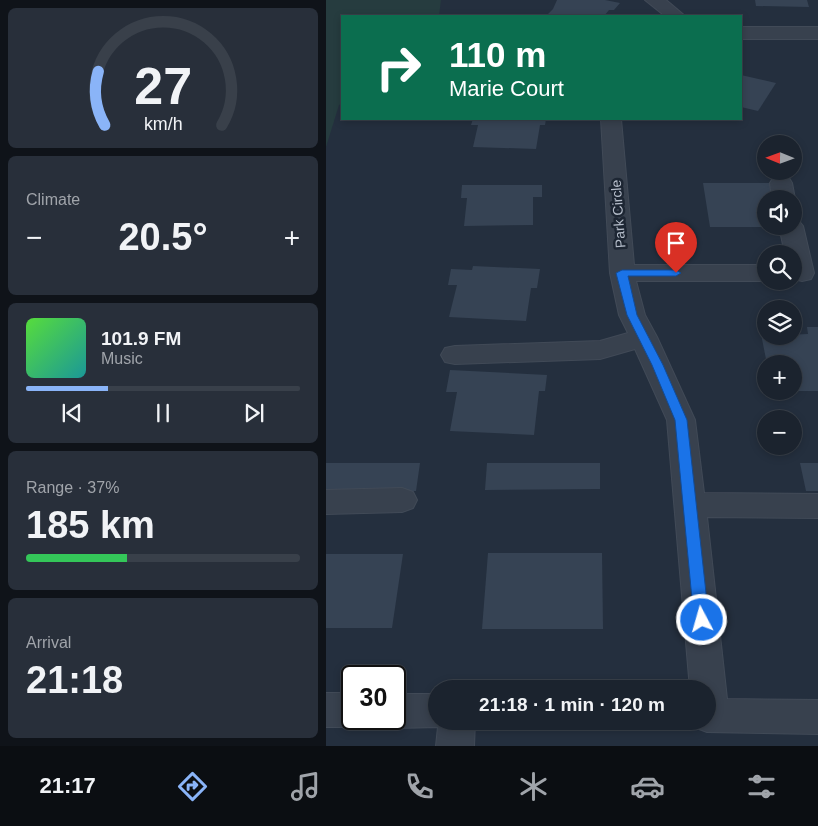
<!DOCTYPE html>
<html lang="en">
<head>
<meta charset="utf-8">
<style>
  :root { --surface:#1b232e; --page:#282f3a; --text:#f1f3f6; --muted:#a0a4aa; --line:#39404a; --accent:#8ab4f8 }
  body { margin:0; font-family:Helvetica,sans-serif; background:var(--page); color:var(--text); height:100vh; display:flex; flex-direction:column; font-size:19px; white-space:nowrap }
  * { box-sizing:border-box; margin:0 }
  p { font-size:16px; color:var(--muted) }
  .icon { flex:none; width:28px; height:28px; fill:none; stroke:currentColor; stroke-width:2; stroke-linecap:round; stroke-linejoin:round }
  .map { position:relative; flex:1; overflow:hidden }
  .sheet { display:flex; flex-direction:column; gap:8px; padding:8px; background:#0f1319; width:326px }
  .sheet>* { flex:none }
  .guide { position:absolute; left:15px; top:15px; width:401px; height:105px; border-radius:0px; box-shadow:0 2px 8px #0003,0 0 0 1px var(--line); background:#0b6e4f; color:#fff; overflow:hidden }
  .needle { width:32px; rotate:271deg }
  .controls { position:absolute; left:431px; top:135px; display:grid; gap:10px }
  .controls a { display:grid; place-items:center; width:45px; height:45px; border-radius:50%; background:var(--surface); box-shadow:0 2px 8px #0003,0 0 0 1px var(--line); font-size:25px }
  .speed { position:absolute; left:15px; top:665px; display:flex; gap:10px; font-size:25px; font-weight:700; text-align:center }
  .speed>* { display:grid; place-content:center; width:65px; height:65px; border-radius:50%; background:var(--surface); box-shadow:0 2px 8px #0003,0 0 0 1px var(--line); line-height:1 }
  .speed .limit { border:2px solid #111; border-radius:8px; background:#fff; color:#111 }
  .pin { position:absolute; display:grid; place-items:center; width:42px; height:42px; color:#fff; margin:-51px -21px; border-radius:50% 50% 50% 0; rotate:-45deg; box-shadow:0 0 5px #0007 }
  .pin .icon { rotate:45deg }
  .me { position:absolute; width:55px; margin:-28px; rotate:354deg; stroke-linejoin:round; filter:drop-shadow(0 0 4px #0008) }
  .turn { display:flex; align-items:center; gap:18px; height:105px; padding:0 25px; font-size:22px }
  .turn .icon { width:65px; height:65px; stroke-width:2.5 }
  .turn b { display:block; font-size:35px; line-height:42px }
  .big { font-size:38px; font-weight:700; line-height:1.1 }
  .sheet .card { flex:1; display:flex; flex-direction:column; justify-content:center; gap:8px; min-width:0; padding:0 18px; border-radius:8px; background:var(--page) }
  .sheet .dial { align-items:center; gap:0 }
  .dial svg { height:130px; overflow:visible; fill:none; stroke:var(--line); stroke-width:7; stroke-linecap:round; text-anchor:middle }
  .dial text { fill:var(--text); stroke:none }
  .song { display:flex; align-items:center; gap:15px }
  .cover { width:60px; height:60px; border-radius:8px; background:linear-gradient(135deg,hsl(110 70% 55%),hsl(180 70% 35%)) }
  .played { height:5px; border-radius:2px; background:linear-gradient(90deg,var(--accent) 30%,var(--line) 30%) }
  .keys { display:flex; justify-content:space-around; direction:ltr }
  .heat { display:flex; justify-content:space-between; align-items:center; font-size:28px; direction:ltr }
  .charge { height:8px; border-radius:4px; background:linear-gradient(90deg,#34c759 37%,var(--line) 0) }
  .trip { position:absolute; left:102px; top:680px; width:288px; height:50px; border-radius:25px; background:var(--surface); box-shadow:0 2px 8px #0003,0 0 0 1px var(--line); font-weight:700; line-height:50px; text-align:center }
  .tabs { display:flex; height:80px; justify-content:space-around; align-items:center; background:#0b0e12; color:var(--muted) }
  .tabs .icon { width:35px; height:35px }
  .tabs .on { color:var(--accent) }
  .tabs b { font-size:22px; color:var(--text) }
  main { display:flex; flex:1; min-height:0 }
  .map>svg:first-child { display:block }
</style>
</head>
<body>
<main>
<section class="sheet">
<div class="card dial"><svg viewBox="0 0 100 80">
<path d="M14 69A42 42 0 1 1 86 69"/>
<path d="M14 69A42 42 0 0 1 10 36" stroke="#8ab4f8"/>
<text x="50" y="56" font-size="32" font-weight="700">27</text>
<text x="50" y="72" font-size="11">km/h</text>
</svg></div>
<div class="card"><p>Climate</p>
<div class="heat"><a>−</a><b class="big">20.5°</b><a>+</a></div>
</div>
<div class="card">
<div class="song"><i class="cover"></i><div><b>101.9 FM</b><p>Music</p></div></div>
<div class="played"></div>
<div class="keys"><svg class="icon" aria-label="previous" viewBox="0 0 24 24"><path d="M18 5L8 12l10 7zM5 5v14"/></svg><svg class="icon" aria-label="pause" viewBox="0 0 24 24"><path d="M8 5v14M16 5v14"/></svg><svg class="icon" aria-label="next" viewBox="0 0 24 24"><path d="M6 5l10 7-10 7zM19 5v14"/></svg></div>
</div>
<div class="card"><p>Range · 37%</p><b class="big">185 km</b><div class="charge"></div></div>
<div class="card"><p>Arrival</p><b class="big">21:18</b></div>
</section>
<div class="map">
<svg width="492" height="746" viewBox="0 0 492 746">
  <rect width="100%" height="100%" fill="#242f3e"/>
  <polygon fill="#263c3f" points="0,0 115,0 113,16 16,16 16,103 13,105 0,147"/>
  <g fill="#364354">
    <polygon points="231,0 279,0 294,3 288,10 283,10 278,16 221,15 227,9"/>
    <polygon points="429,0 481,0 483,7 430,6"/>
    <polygon points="415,75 450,83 432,111 415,107"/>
    <polygon points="147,119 220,119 219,125 214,125 210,149 147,147 152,125 145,125"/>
    <polygon points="377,183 444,183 448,199 440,199 440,227 384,227"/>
    <polygon points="136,185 216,185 216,197 207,197 207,225 138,226 141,198 135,198"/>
    <polygon points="147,266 214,269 211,288 205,288 200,321 123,317 131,285 122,285 125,269 146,270"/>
    <polygon points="481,327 492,327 492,391 468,391 468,364 441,364 435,334 440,334 440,336 482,334"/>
    <polygon points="124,370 221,375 219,391 213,391 208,435 124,431 131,392 120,392"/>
    <polygon points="0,463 94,463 90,491 0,491"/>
    <polygon points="161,463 274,463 274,489 159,490"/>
    <polygon points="474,463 492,463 492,491 480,491"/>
    <polygon points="162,553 276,553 277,629 156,629"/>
    <polygon points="0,554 77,554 66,628 0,628"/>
  </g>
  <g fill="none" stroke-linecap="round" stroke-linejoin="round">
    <defs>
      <g id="minor">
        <polygon points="319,0 340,0 359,16 339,16"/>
        <rect x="415" y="27" width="77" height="12"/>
        <polygon points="275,119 295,119 308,265 440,265 440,281 310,281 319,315 331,337 369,420 378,493 492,494 492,518 381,517 401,699 492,700 492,734 381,732 368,727 366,721 381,721 381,689 364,689 341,420 309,349 274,359 129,364 119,362 115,355 119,348 129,346 274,341 302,333 293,315 284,273"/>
        <polygon points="455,176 463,178 466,183 469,199 468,202 468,199 446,199 444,183 447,178"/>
        <polygon points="468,220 473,221 477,226 488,273 485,279 476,281 468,279 468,254 459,254 453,226 468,226"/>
        <polygon points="76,488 87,492 91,500 87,508 76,512 0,514 0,490"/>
        <polygon points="0,693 26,693 26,719 40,719 39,722 26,727 0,727"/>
        <polygon points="69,694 111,694 111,721 149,721 148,746 110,746 112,727 69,728 56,723 54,719 69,719"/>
      </g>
    </defs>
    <use href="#minor" stroke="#414a57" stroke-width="2"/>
    <use href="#minor" fill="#38414e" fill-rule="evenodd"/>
  </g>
  <polygon fill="#1a73e8" stroke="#114b97" points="296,270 350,270 355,273 350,276 302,276 311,315 337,365 361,420 383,620 380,624 376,626 371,624 368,620 349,420 326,365 301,315 290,273"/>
  <g text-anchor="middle" stroke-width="5" stroke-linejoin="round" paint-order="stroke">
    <g font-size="14" fill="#b4bcc9" stroke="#1d2633">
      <text transform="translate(292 214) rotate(-94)" y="5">Park Circle</text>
    </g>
  </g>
</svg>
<div class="controls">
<a><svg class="needle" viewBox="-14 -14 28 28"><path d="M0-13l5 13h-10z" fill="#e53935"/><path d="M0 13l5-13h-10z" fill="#a0a4aa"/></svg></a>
<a><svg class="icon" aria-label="sound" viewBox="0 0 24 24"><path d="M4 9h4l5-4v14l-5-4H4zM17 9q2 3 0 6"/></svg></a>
<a><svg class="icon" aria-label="search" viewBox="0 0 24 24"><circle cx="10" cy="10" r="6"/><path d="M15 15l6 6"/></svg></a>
<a><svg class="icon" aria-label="layers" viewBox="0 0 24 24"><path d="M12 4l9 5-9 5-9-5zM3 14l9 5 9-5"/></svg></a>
<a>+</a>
<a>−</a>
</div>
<div class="speed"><div class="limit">30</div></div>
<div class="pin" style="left:350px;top:273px;background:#d93025"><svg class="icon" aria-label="arrive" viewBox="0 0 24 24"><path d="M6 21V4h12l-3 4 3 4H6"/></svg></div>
<svg class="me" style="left:376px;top:620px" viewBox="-20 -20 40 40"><circle r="17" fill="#1a73e8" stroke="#fff" stroke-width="3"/><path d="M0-11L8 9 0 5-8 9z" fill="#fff"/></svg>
<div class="trip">21:18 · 1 min · 120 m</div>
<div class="guide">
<div class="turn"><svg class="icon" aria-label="right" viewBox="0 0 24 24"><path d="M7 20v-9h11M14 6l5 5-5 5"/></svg><div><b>110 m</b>Marie Court</div></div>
</div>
</div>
</main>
<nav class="tabs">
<b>21:17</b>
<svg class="icon on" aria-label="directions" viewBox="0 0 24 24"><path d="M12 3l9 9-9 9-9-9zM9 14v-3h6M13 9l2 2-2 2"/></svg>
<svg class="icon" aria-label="music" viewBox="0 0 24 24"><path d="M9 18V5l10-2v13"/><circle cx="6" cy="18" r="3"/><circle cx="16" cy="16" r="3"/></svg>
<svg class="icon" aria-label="phone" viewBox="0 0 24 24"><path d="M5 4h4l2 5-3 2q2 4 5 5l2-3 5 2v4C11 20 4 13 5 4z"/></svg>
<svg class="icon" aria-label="climate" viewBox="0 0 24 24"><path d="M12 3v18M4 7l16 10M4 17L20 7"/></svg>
<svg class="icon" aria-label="car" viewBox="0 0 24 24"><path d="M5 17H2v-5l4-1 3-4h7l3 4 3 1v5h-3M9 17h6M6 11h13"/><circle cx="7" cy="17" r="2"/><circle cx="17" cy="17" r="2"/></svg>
<svg class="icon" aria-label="filters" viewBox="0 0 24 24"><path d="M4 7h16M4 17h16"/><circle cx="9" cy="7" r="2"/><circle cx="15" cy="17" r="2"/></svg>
</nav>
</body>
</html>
